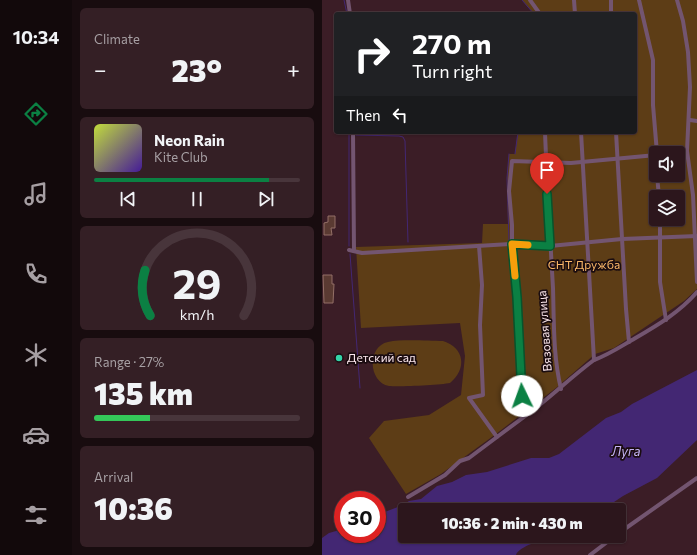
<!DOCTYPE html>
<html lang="en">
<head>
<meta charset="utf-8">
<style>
  :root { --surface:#2c161c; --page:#341f25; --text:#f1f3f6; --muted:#a69fa3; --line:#48353b; --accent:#0b8043 }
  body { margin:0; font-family:Commissioner,sans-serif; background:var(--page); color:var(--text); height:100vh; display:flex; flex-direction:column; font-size:15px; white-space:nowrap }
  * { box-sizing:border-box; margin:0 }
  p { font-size:13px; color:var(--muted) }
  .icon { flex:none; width:22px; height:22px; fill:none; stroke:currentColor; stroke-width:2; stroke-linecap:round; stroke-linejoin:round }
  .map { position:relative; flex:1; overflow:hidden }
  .drawer { display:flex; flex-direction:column; gap:8px; padding:8px; background:#180c0f; width:250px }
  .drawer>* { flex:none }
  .hud { position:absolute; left:12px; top:12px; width:303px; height:122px; border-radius:4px; box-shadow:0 1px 3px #0004,0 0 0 1px var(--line); background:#202124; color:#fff; overflow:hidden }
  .fabs { position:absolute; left:327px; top:146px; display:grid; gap:8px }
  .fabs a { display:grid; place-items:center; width:36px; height:36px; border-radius:4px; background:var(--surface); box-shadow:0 1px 3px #0004,0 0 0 1px var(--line); font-size:20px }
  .speed { position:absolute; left:12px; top:491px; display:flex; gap:8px; font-size:20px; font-weight:700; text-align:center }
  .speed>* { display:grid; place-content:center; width:52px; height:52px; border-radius:50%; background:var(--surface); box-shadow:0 1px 3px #0004,0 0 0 1px var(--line); line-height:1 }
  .speed .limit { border:6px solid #d22; background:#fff; color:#111 }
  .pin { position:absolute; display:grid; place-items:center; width:34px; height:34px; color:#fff; margin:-41px -17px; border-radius:50% 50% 50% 0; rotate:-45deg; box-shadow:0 0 4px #0007 }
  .pin .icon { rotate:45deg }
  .me { position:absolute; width:44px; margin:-22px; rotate:357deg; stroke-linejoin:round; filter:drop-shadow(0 0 3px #0008) }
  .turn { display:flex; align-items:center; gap:14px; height:84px; padding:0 12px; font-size:18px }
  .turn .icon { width:52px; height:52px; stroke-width:2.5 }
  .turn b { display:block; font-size:28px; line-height:34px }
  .then { display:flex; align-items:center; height:38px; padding:0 12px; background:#0003; gap:8px; font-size:15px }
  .big { font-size:30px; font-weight:800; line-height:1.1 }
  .drawer .card { flex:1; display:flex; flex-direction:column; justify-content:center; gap:6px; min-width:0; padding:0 14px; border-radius:6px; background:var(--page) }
  .drawer .dial { align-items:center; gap:0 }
  .dial svg { height:104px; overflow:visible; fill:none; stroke:var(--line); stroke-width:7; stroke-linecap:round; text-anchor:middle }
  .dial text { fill:var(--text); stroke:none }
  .song { display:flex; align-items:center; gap:12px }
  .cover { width:48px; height:48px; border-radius:6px; background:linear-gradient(135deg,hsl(70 70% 55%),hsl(260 70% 35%)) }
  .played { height:4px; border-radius:2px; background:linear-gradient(90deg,var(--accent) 85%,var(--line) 85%) }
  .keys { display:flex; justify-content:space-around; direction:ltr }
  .heat { display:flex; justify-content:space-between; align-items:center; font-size:22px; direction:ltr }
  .charge { height:6px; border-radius:3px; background:linear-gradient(90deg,#34c759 27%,var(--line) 0) }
  .trip { position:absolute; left:76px; top:503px; width:228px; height:40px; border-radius:4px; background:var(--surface); box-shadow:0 1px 3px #0004,0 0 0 1px var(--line); font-weight:800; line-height:40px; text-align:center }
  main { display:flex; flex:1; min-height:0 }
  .tab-bar { display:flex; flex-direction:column; width:72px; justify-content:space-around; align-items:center; background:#12090b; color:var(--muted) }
  .tab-bar .icon { width:28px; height:28px }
  .tab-bar .on { color:var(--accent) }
  .tab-bar b { font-size:18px; color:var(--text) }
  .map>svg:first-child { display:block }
</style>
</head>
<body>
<main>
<nav class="tab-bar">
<b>10:34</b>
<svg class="icon on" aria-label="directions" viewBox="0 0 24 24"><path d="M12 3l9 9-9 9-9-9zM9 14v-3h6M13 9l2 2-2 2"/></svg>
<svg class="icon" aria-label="music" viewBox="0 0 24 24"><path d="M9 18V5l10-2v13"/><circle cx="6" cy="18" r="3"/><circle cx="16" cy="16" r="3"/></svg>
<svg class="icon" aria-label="phone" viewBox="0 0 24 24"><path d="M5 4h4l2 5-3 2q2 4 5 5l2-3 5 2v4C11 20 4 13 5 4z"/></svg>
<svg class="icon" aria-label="climate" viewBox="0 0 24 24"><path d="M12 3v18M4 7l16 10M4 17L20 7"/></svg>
<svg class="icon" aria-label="car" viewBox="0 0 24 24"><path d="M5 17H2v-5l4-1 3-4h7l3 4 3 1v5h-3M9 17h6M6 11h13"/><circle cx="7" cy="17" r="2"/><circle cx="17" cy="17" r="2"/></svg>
<svg class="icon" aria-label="filters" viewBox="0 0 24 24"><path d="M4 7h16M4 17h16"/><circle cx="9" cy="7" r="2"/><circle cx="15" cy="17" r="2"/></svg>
</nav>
<section class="drawer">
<div class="card"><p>Climate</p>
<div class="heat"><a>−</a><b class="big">23°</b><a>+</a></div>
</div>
<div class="card">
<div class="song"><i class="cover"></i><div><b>Neon Rain</b><p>Kite Club</p></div></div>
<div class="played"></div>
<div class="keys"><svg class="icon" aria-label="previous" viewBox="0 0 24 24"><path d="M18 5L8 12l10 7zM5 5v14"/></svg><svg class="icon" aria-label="pause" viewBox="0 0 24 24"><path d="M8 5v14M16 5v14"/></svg><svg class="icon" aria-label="next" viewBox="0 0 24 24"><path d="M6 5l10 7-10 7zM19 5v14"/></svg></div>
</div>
<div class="card dial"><svg viewBox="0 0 100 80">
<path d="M14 69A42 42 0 1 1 86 69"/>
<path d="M14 69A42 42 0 0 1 10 34" stroke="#0b8043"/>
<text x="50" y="56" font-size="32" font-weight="700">29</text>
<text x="50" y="72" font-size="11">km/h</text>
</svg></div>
<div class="card"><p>Range · 27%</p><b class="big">135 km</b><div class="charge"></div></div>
<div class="card"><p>Arrival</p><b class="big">10:36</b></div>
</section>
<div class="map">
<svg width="375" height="555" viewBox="0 0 375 555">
  <rect width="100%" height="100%" fill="#3b1d26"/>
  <g fill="#5d3d16" fill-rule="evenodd">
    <path d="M200,0H375V289L362,301L292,348L273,354L234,388L174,434L119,474L84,494L47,438L62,421L107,415L139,395L143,356L138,323L39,328L34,247L160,243L161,224H186L185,178L187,154H193L196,132H313V14H212ZM334,153H356V175H334ZM334,197H356V219H334Z"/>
    <path d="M121,341C143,348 145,369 128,383C118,385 77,387 67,386C46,382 45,346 66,342C80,339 106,341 121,341Z"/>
  </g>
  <path fill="#432773" d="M375,370V440L335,478L301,496L280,510H83V536H230C221,540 197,546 194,555H0V538L7,533L21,529V534H55V515L81,505L87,501L99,499L115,486L130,482L144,475L165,472L209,458H227L237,454L284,418L299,412L310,404Z"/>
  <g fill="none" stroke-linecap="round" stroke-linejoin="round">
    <g stroke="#432773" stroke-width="1">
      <polyline points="22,0 25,14"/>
      <polyline points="200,0 212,14"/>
      <polyline points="27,132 27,246"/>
      <polyline points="34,135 77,136 81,137 83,141 86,242"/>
      <polyline points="193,154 196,132"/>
      <polyline points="187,241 185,178 187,154"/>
      <polyline points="28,254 38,388"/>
    </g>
  </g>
  <g fill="#5a3a32" stroke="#936f66">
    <polygon points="6,216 13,216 13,228 9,228 10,235 2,235 2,223 6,222"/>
    <polygon points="1,275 10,275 10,284 12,284 11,303 2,303"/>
  </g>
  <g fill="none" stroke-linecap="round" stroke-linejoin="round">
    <g stroke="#735570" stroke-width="4">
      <polyline points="26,0 28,14"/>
      <polyline points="208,0 218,14"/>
      <polyline points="252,0 253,14"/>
      <polyline points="289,0 289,14"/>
      <polyline points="317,0 331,60 331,105 335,153"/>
      <polyline points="355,0 361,21 366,52 368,87 365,151 371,195 375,282"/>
      <polyline points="368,120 375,121"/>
      <polyline points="31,132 32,251"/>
      <path d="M223,132C225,184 228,236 231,288C232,321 231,356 239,389"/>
      <polyline points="294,132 304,309 307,342"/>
      <polyline points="350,153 365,151"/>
      <polyline points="335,175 337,197"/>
      <polyline points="338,219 338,282 344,320"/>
      <polyline points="157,246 160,285 158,325 161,395 147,398 175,437 206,414 199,396 195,297 190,244 190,225 187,191 190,161 249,163 334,155"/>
      <polyline points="27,250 40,253 190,244 228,246 300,239 375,236"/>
      <path d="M272,360C286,355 298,347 310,340C334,326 357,313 375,292"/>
      <path d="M206,414C229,397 249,377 272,360L259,132"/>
      <polyline points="86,497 123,475 138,461 147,458 175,437"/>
      <polyline points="297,533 375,478"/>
      <polyline points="268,555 293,536"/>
    </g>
  </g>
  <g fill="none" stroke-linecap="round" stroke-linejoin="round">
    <defs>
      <polyline id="route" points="200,396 195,297 190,244 228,246 225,194"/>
    </defs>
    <use href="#route" stroke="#07532c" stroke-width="10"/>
    <use href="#route" stroke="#0b8043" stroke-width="7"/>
    <polyline stroke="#f59e0b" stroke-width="7" points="193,276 190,244 206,245"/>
  </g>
  <circle fill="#34d4a8" stroke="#1a0c10" stroke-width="1.5" cx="17" cy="358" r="4"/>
  <g text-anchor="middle" stroke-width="3.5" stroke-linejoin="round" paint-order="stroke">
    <g font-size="12" fill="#fcb869" stroke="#1a0c10">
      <text x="262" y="269">СНТ Дружба</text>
    </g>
    <g font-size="12" fill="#fbe6eb" stroke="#1a0c10">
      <text transform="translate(223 331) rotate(-94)" y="4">Вязовая улица</text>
    </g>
    <g font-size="12" fill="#fbe6eb" stroke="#1a0c10" text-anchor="start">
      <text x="25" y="362">Детский сад</text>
    </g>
    <g font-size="13" font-style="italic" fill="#c4b3f4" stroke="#1a0c10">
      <text x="304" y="456">Луга</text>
    </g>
  </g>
</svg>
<div class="fabs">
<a><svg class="icon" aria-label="sound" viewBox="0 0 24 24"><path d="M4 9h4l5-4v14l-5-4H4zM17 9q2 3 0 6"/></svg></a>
<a><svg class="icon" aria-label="layers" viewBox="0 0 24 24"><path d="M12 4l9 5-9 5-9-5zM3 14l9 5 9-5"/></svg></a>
</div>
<div class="speed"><div class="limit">30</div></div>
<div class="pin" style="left:225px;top:194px;background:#d93025"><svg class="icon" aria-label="arrive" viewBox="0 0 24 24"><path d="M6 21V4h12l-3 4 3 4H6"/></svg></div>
<svg class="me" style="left:200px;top:396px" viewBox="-20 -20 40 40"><circle r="19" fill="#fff"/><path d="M0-13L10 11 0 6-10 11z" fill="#0b8043"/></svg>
<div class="trip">10:36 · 2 min · 430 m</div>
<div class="hud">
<div class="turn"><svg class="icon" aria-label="right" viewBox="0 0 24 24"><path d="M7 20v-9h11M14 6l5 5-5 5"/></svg><div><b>270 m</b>Turn right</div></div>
<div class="then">Then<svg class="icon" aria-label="left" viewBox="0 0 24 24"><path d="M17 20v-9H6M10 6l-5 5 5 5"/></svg></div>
</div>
</div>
</main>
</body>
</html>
